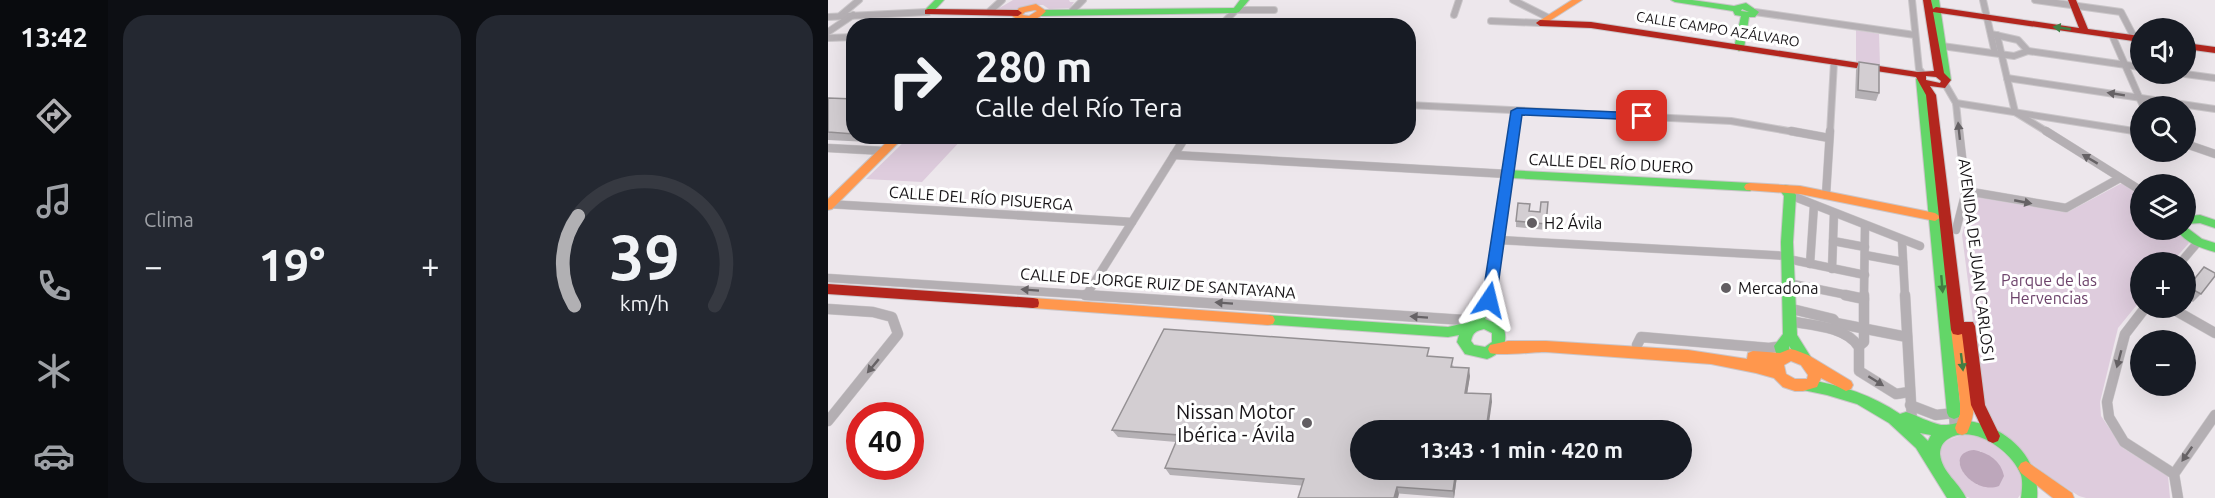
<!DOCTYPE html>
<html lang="es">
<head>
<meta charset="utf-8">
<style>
  :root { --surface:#171b24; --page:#242831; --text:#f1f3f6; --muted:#9ea1a6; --line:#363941; --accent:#b1b0b3 }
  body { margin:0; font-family:Ubuntu,sans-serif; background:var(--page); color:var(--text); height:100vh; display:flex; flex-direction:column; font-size:22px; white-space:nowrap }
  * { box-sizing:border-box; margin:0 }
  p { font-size:20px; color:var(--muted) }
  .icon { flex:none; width:33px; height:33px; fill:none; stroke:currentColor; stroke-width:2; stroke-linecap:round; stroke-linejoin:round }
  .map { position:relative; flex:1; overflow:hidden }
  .side { display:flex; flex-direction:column; gap:15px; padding:15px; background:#0d0f14; width:720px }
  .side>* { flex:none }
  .top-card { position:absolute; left:18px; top:18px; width:570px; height:126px; border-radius:24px; box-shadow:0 6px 24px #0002; background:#171b24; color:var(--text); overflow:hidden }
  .buttons { position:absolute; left:1302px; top:18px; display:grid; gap:12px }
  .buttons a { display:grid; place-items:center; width:66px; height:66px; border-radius:50%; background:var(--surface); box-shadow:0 6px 24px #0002; font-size:30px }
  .speed { position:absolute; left:18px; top:402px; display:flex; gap:12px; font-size:30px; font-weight:700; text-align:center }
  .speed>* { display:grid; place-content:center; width:78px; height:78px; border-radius:50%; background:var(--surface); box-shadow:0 6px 24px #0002; line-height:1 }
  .speed .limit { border:9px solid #d22; background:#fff; color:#111 }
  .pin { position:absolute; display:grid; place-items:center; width:51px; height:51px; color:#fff; margin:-26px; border-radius:12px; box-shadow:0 3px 9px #0006 }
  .me { position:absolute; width:66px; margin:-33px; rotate:10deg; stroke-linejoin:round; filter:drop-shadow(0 0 4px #0008) }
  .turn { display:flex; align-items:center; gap:21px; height:126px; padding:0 30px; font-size:27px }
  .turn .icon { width:78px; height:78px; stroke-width:2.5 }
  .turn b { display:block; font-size:42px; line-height:51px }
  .big { font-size:45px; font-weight:700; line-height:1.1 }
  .side .card { flex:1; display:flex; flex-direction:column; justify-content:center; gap:9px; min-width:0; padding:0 21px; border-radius:24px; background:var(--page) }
  .side .dial { align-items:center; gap:0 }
  .dial svg { height:156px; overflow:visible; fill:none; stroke:var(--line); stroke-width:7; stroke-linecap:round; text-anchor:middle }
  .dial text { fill:var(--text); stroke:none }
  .heat { display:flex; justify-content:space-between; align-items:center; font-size:33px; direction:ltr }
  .side .tiles { flex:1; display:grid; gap:15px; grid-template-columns:repeat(2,1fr) }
  .trip { position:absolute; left:522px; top:420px; width:342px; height:60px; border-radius:30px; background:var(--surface); box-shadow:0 6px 24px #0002; font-weight:700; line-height:60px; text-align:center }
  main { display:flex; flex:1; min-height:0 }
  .dock { display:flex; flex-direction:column; width:108px; justify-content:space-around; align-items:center; background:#090b0e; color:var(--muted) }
  .dock .icon { width:42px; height:42px }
  .dock .current { color:var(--accent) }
  .dock b { font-size:27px; color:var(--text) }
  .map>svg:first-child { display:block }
</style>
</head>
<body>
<main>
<nav class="dock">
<b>13:42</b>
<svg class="icon current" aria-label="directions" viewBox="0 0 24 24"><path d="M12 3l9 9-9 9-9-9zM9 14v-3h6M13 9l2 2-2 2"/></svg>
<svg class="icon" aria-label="music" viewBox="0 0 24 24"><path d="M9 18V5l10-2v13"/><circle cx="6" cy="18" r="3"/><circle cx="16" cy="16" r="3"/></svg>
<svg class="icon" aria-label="phone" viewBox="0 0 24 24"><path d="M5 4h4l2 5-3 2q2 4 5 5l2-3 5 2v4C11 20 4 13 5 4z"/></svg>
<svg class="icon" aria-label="climate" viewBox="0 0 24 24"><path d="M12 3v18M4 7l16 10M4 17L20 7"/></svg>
<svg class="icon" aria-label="car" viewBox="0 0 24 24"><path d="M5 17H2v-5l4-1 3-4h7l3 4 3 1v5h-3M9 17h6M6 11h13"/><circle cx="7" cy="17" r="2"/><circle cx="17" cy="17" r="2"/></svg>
</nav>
<section class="side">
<div class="tiles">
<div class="card"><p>Clima</p>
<div class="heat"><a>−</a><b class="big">19°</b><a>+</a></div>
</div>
<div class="card dial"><svg viewBox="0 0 100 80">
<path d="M14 69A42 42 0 1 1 86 69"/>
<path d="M14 69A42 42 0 0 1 16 23" stroke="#b1b0b3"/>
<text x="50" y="56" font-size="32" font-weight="700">39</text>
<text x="50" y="72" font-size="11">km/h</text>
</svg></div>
</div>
</section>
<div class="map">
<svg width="1387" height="498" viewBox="0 0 1387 498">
  <rect width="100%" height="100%" fill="#ede7ec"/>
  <g fill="#deccdd" fill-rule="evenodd">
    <polygon points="185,0 241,0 242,2 246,2 242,8 221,9 215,5 206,5 189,11 168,10"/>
    <polygon points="1028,30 1051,34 1052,65 1028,62"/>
    <polygon points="81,137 136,137 94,182 38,179"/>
    <path d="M1294,183L1312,194V230H1346L1361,243L1344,262H1312V301L1290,328L1272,402L1273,416L1295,448L1340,476L1342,498H1258L1251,496C1216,474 1171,445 1156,405L1134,235L1144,196L1240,212Z"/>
    <path d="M1137,434L1162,440L1192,468L1194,492L1190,498C1176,498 1156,498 1142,498C1127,494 1109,463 1113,448C1116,439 1129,437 1137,434ZM1140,451H1153L1150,485C1140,479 1134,473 1131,462Z"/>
  </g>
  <path fill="#bda7bb" d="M1146,450C1161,453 1173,461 1176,476L1171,486C1143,496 1113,453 1146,450Z"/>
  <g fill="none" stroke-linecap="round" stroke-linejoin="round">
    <defs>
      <g id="street-far2">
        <polyline points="685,0 719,17"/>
        <polyline points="1084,0 1091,69 1094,73"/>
        <polyline points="1155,0 1167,53"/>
        <polyline points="1207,0 1293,12 1307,39"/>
        <polyline points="244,11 255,0"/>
        <polyline points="161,12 174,0"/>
        <polyline points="927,12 1087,35"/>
        <polyline points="13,15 31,0"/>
        <polyline points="626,15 631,0"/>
        <polyline points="0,17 100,12"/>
        <polyline points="663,21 712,23"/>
        <polyline points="392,26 408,10 446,10"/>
        <polyline points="0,32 25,15"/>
        <polyline points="1169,35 1187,112 1221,133"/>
        <polyline points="1284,35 1315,106"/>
        <polyline points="0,38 26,37"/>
        <polyline points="1114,46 1186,56 1200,51 1190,40 1163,34"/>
        <polyline points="1200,51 1312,67"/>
        <polyline points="1357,74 1387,78"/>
        <polyline points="1179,78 1387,109"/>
        <polyline points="1117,84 1128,103 1131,133"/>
        <polyline points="1128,103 1312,132"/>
        <polyline points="580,105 903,121 972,133"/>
        <polyline points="686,133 689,111"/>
        <polyline points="1002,133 1006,62"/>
      </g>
      <g id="street-far1">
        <polyline points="963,131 1001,138"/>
        <polyline points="1218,131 1312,190"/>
        <polyline points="1308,131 1312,132"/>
        <polyline points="1358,144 1387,154"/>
        <polyline points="0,148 56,151"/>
        <polyline points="346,155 679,174 686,131"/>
        <polyline points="1138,191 1238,208 1292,178"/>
        <polyline points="962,195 1092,246"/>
        <polyline points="998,195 1002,131"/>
        <polyline points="0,204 304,222"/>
        <polyline points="1128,230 1138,191 1131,131"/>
        <polyline points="671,240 960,256"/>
        <polyline points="1005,241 1037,247"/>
        <polyline points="1074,241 1077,296"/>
        <polyline points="1037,255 1075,262"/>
        <polyline points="960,259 1037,275"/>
        <polyline points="1353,262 1370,242"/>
        <polyline points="982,264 986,205"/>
        <polyline points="1004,269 1006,213"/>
        <polyline points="0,278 279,296"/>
        <polyline points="960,283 1024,296"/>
        <polyline points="259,294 358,136"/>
        <polyline points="1036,296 1037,226"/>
      </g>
      <g id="street">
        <polyline points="257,295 651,321"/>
        <polyline points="1017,295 1036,299"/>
        <polyline points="1077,295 1084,421"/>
        <polyline points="960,308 1005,319 1008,323 1079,337"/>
        <polyline points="1317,308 1297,334 1279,402 1281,417 1296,442 1346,474"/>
        <polyline points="1343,308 1387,333"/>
        <polyline points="0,309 45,312 64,317 70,334 0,421"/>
        <path d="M960,321C982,325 1018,326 1031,347V371L1068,394L1081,392"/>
        <polyline points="809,345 813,337 941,348 955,346"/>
        <polyline points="1031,346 1036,342 1036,295"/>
        <polyline points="1082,405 1108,415 1126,413 1127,429"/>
        <polyline points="1350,498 1346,474 1387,415"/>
      </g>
      <g id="fast">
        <polygon points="107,0 116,0 103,14 97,14 97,10"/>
        <polygon points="412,0 421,0 411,12 408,13 213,16 209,13 213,10 406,8"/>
        <path d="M843,0H864L906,6L918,3L931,12L927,17H921L916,48L911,51L906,48L913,16L907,15L905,11L847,2ZM914,9L921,12L913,11Z"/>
        <polygon points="1103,0 1111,0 1123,80 1118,83 1113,80"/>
        <polygon points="1093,76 1098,79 1133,413 1131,417 1126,419 1121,417 1119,413 1088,79"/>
        <path d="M679,170L922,183L928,187L922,191L684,178L667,300L657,319L675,326C681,342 675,353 659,359L637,354L629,342L631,335L620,337L435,324L433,320L435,316L440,315L620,327L641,322L655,300L674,174ZM656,329L664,333V342L657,347L646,345L643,341C645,332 648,331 656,329Z"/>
        <path d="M957,185L961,186L968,195L965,242L969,335L984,359L982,363C971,367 967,354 961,346L962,356L960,360L955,362L950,360L946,346L955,334L953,242L956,196L951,189Z"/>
        <polygon points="1372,215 1387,220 1387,228 1372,223 1358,224 1358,216"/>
        <path d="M1358,227L1374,239L1387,243V252C1373,248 1357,243 1349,230H1358Z"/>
        <path d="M980,380C1014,385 1044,395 1072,414L1078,412C1090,416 1100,422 1113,425C1124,426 1134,420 1146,422C1182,430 1212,460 1209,498H1193C1194,490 1195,482 1193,475C1184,451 1145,423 1120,439C1115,442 1112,447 1112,454C1114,473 1131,482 1138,498H1119L1088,448L1061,423L1029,404L999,395L975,390L973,386L975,382ZM1092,433L1103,435L1100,441Z"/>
      </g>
      <g id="slow">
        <polygon points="744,0 754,0 715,25 708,23"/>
        <path d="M208,4L218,11C209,22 195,24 184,16L191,8ZM207,10L209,11L201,16L194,15L197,12Z"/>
        <polygon points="65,136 77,136 4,209 0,210 0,199"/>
        <polygon points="922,183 972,186 1107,213 1113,217 1107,221 972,194 918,190 916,187 918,184"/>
        <polygon points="205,298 440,315 445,316 447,320 445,324 440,325 205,308 200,307 199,303 200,299"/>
        <path d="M1130,325L1135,326L1137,330L1146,402C1146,413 1144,422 1139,433L1134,435L1129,433L1127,428L1132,414V402L1123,330L1125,326Z"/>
        <path d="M680,341H718L860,350L919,359L920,353L925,351L952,353L962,349L967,350L980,355L1023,381L1025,385L1023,389L1018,391L993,378L989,387L975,391H967L955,387L946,378L928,373L883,364L718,352C705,352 670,356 662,353L660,349L662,345ZM963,361L973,365L980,375L979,379H967L958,374L956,365Z"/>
        <polygon points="1198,461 1244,493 1246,498 1225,498 1193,473 1190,468 1193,463"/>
      </g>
      <g id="jam">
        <path d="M1095,0H1103L1105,9L1108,7L1251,28L1240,0H1248L1260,29L1312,36V42L1105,12L1116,73L1123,80L1117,88L1102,86L1108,95L1136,322H1145L1147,326L1157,405L1172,436L1170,441L1165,443L1160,441L1143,405L1134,334L1130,335L1125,334L1123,330L1098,95L1088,77L763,28L712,26L708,23L712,20L763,22L1090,72L1106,71ZM1098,76L1108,77L1113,81L1112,83L1098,80Z"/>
        <polygon points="100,9 190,10 194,13 190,16 97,14 97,10"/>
        <polygon points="1358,43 1387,47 1387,53 1358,49"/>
        <polygon points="0,284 205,298 210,299 211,303 210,307 205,308 0,294"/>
      </g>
    </defs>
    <use href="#street-far2" stroke="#cac6c9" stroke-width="8"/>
    <use href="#street-far1" stroke="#cac6c9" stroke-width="9"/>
    <use href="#street" stroke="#cac6c9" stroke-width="11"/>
    <use href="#fast" stroke="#cac6c9" stroke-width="2"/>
    <use href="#slow" stroke="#cac6c9" stroke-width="2"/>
    <use href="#jam" stroke="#cac6c9" stroke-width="2"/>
    <use href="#street-far2" stroke="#b4afb3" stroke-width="6"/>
    <use href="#street-far1" stroke="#b4afb3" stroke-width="8"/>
    <use href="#street" stroke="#b4afb3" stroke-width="10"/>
    <use href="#fast" fill="#63d668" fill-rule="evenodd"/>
    <use href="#slow" fill="#ff974d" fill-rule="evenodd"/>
    <use href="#jam" fill="#b3261e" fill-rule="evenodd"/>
  </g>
  <g fill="#b5b1b5">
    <polygon points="1031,62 1051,93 1048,101 1027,98 1028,70"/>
    <polygon points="0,98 26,99 26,136 47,136 41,142 0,140"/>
    <polygon points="720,202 718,230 688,227 688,221 702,211 712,212"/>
    <polygon points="1376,267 1373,294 1365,302 1358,298 1358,288"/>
    <polygon points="602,356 626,366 625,367 642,376 639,393 663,394 664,402 532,470 655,470 654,478 629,476 626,498 342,475 337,468 348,442 290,437 284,430"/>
  </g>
  <g fill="#949093">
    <polygon points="36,136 47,136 41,142"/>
    <polygon points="641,368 642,376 638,401 637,393"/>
    <polygon points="663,394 664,402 660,430 658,430"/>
    <polygon points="628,470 629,476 626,498 625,491"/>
    <polygon points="569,487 571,494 570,498 566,498"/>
  </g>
  <g fill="#d3ced2" stroke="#949093" stroke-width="1.5">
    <polygon points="1031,62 1051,65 1051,93 1030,90"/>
    <polygon points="0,98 26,99 26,134 0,132"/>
    <polygon points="713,202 720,202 718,224 688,221 690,203 702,204 701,211 712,212"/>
    <polygon points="1376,267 1387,273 1387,276 1373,294 1360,287"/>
    <polygon points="336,329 601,348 599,356 625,358 623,367 641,368 637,393 663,394 658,430 532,430 532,470 628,470 625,491 569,487 566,498 470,498 476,479 337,468 351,435 284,430"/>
  </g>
  <defs><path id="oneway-solid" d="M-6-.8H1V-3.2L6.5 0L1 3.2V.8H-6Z" transform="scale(1.5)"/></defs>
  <g fill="#417f44">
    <use href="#oneway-solid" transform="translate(1234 28) rotate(-172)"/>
    <use href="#oneway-solid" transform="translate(1114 284) rotate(85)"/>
    <use href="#oneway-solid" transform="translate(1134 362) rotate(83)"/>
  </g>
  <g fill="#666265">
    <use href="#oneway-solid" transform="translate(1288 94) rotate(-171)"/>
    <use href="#oneway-solid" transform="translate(1131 131) rotate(-96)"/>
    <use href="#oneway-solid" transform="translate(1262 159) rotate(-149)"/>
    <use href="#oneway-solid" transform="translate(1195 202) rotate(11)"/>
    <use href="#oneway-solid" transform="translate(202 290) rotate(-176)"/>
    <use href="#oneway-solid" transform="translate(396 303) rotate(-176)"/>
    <use href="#oneway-solid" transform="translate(591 317) rotate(-176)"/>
    <use href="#oneway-solid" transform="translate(1291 359) rotate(105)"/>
    <use href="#oneway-solid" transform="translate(45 366) rotate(130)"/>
    <use href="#oneway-solid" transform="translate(1048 381) rotate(32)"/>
    <use href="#oneway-solid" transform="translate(1359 454) rotate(125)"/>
  </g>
  <polygon fill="#1a73e8" stroke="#114b97" stroke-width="1.5" points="689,108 814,113 819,116 814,120 694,115 668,300 666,304 656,304 654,300 683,111"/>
  <g fill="#625e62" stroke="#fff" stroke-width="2">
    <circle cx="704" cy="223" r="6"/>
    <circle cx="898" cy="288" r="6"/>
    <circle cx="479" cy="423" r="6"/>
  </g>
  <g text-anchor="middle" stroke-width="6" stroke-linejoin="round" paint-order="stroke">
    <g font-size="14" fill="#171417" stroke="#fff">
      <text transform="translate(890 29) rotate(9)" y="5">CALLE CAMPO AZÁLVARO</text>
    </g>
    <g font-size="16" fill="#171417" stroke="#fff">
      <text transform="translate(783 163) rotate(3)" y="6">CALLE DEL RÍO DUERO</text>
      <text transform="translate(153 198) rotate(4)" y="6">CALLE DEL RÍO PISUERGA</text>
      <text transform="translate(1149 260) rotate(83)" y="6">AVENIDA DE JUAN CARLOS I</text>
      <text transform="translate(330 283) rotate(4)" y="6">CALLE DE JORGE RUIZ DE SANTAYANA</text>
    </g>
    <g font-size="16" fill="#171417" stroke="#fff" text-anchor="start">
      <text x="716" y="229">H2 Ávila</text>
      <text x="910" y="294">Mercadona</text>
    </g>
    <g font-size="16" fill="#6d436b" stroke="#fff">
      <text x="1221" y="286">Parque de las<tspan x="1221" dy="18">Hervencias</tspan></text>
    </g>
    <g font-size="20" fill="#171417" stroke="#fff" text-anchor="end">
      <text x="467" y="419">Nissan Motor<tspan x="467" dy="23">Ibérica - Ávila</tspan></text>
    </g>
  </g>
</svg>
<div class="buttons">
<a><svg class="icon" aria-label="sound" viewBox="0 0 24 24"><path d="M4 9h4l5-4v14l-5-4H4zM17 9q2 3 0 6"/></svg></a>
<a><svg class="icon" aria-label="search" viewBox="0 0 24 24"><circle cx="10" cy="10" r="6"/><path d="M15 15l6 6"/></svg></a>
<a><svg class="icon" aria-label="layers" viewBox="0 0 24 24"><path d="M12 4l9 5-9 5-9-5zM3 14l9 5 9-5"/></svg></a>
<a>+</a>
<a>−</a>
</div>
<div class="speed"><div class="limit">40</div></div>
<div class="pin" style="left:814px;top:116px;background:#d93025"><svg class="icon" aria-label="arrive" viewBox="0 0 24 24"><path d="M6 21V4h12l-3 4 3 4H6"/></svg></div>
<svg class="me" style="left:661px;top:300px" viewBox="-20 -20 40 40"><path d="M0-17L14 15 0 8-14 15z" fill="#1a73e8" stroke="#fff" stroke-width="4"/></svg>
<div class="trip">13:43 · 1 min · 420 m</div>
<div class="top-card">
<div class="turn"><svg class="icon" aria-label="right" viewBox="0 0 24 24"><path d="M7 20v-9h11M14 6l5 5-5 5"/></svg><div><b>280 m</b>Calle del Río Tera</div></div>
</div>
</div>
</main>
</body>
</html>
